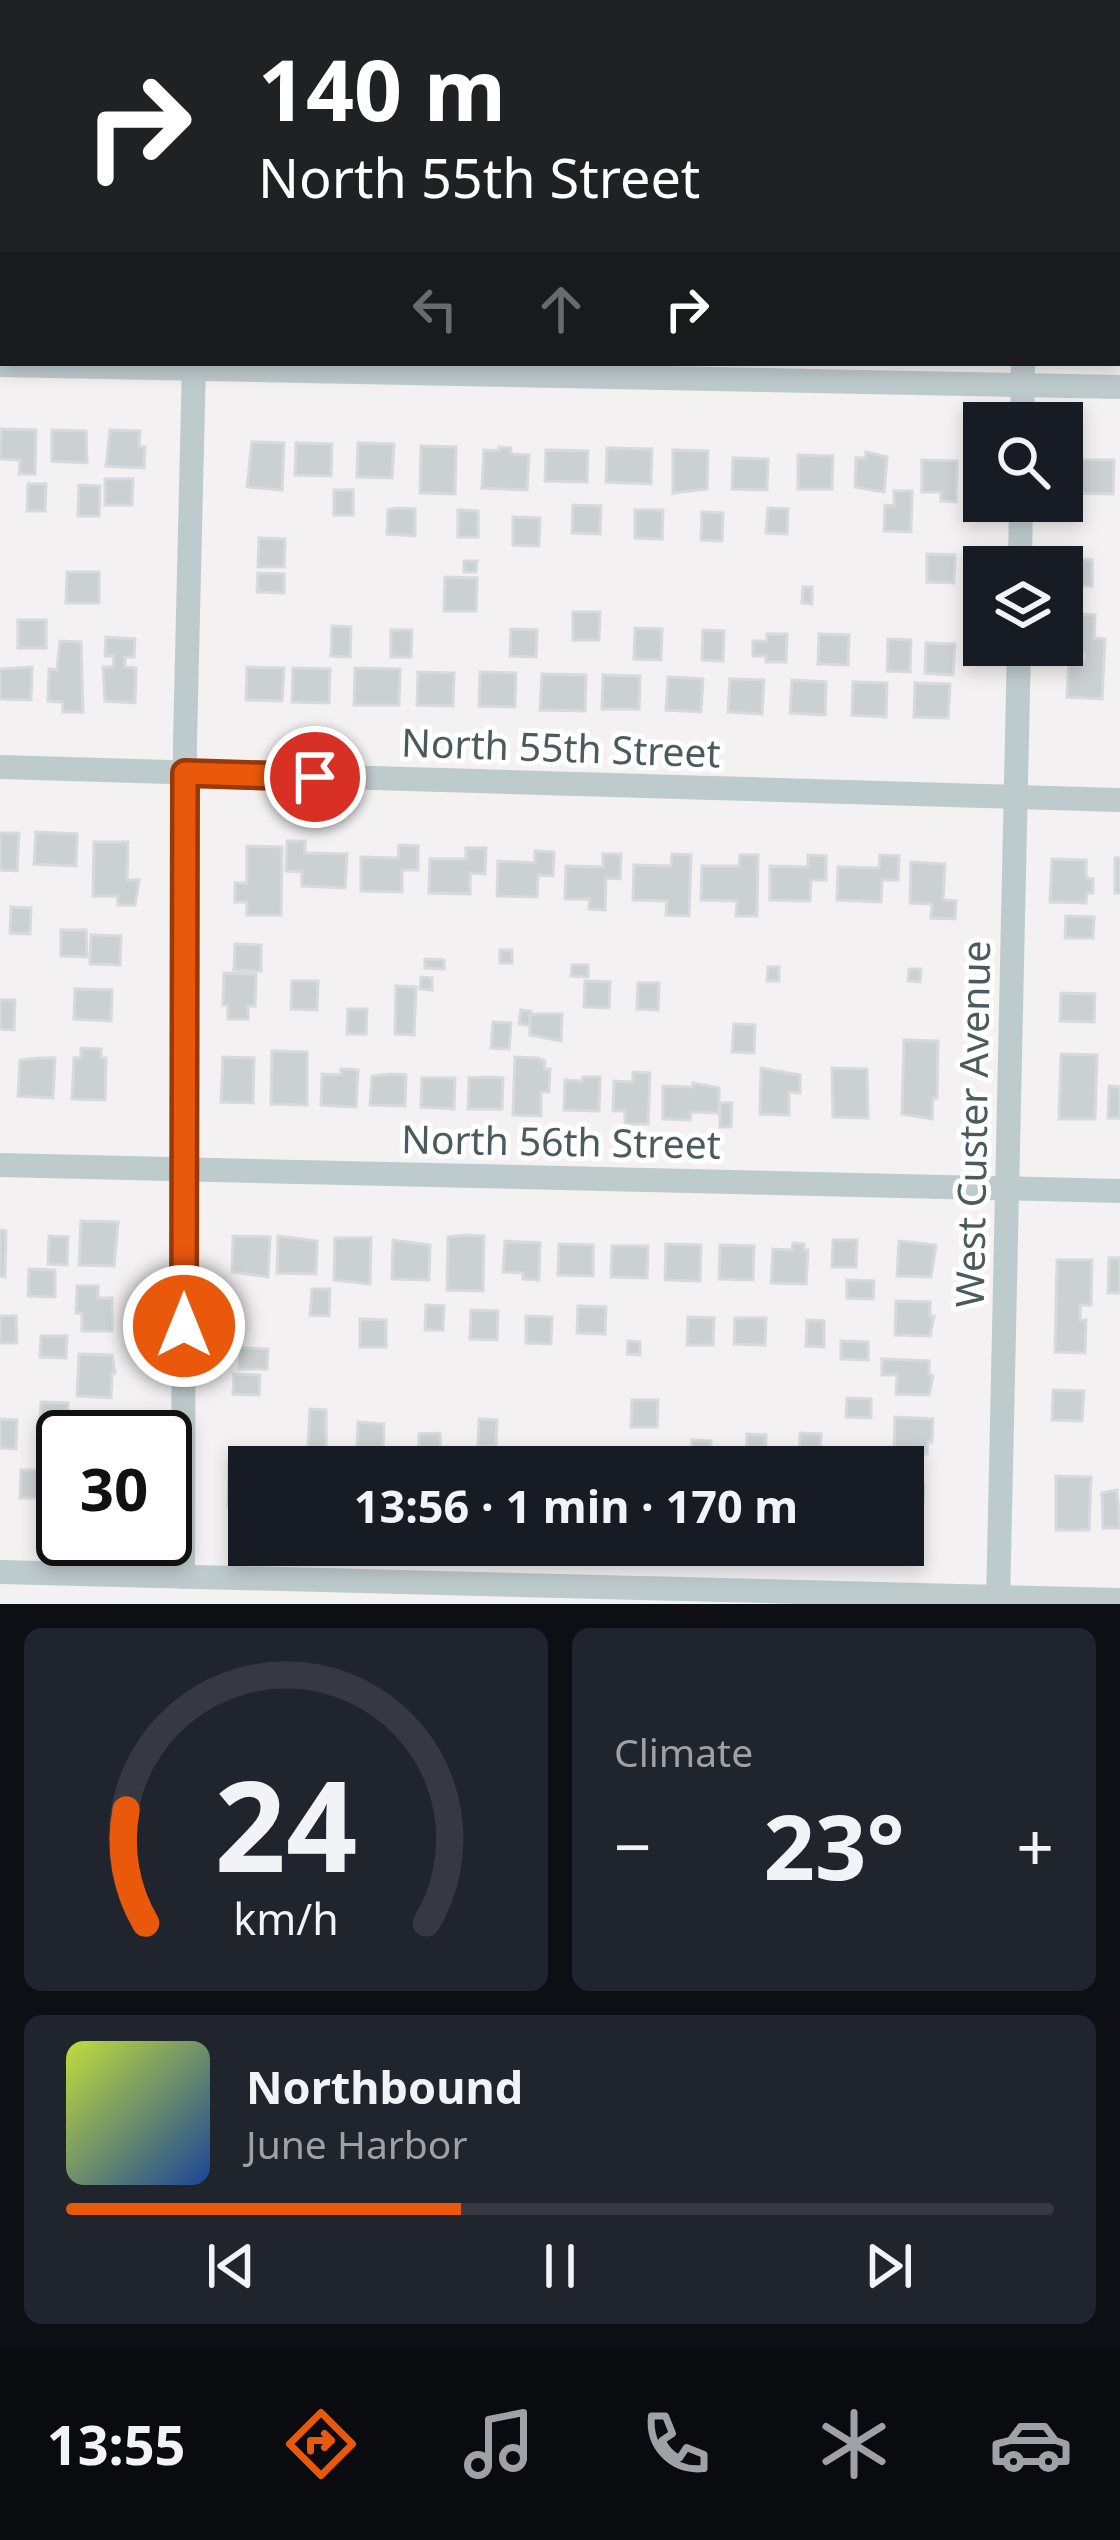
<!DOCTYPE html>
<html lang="en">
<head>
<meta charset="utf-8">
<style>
  :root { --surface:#171b24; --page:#20242c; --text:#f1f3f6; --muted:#9ea1a6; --line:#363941; --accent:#ea580c }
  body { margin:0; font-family:"Noto Sans",sans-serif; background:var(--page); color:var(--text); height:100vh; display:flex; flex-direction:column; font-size:45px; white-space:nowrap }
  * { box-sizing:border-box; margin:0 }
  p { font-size:39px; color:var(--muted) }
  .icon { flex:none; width:66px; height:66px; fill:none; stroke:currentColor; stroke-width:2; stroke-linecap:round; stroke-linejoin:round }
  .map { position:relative; height:1604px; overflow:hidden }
  .side { display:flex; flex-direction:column; gap:24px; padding:24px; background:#0d0f14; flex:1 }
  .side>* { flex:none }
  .hud { position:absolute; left:0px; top:0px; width:1122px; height:366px; box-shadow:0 6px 18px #0003; background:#202124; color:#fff; overflow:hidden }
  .buttons { position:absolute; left:963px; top:402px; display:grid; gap:24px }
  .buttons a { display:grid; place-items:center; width:120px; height:120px; border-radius:0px; background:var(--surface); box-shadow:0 6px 18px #0003; font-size:60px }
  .speed { position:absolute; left:36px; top:1410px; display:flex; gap:24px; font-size:60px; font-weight:700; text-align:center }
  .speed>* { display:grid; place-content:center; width:156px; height:156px; border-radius:50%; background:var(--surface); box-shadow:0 6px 18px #0003; line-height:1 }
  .speed .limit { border:6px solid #111; border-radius:18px; background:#fff; color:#111 }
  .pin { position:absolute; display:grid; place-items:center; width:102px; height:102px; color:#fff; margin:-51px; border:6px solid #fff; border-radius:50%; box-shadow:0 3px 12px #0007 }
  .me { position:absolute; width:132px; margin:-66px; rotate:0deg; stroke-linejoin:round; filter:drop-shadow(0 0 9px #0008) }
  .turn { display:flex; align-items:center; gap:42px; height:252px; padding:0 60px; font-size:54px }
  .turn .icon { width:156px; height:156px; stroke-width:2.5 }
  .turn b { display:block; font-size:84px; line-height:102px }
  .lanes { display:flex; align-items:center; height:114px; padding:0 60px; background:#0003; justify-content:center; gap:60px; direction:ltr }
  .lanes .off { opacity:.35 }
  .big { font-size:90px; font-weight:700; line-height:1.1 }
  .side .tile { flex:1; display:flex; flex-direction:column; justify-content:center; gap:18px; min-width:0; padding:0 42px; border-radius:18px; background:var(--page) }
  .side .dial { align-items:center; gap:0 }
  .dial svg { height:312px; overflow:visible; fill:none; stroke:var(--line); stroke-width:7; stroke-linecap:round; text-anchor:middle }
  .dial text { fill:var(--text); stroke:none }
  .song { display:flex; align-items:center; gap:36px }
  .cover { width:144px; height:144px; border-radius:18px; background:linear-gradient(135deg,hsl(70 70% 55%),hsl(220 70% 35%)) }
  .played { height:12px; border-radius:6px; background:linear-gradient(90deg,var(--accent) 40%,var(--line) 40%) }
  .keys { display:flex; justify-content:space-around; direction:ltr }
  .heat { display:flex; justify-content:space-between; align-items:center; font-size:66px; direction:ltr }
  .side .tiles { flex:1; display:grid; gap:24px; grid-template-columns:1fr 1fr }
  .tile:last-child { grid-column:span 2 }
  .trip { position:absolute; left:228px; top:1446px; width:696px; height:120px; border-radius:0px; background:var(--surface); box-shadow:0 6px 18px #0003; font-weight:700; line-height:120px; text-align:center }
  .menu { display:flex; height:192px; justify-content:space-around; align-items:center; background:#090b0e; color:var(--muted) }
  .menu .icon { width:84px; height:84px }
  .menu .on { color:var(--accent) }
  .menu b { font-size:54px; color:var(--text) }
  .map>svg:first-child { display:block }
</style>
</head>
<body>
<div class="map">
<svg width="1120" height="1604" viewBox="0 0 1120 1604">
  <rect width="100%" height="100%" fill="#f3f1f2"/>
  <g fill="#cbd0d3" stroke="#d6dadc" stroke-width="3">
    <polygon points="1,429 36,430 35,474 19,474 20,460 0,459"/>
    <polygon points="52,430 86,431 87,463 52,461"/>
    <polygon points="110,430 140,431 139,447 145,447 144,468 106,466"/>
    <polygon points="252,442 284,443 282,490 247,487"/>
    <polygon points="296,443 332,444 331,476 295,475"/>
    <polygon points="358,443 394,444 392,478 357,477"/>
    <polygon points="421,446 456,447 455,494 420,493"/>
    <polygon points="499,447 511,448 511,454 529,455 527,490 482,488 484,450 499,451"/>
    <polygon points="607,448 652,449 651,484 606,482"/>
    <polygon points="546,450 588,451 587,482 545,481"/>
    <polygon points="673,450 708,451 707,489 673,493"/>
    <polygon points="866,452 887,457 884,492 855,487 856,458 866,458"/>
    <polygon points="798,455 833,456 832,489 798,489"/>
    <polygon points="733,458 768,459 767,490 732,489"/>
    <polygon points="922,460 957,461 956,502 941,501 941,492 922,492"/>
    <polygon points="1066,460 1114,460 1113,494 1065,493"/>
    <polygon points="105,479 133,479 132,505 105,505"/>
    <polygon points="28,484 46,484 45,511 27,511"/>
    <polygon points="79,485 100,486 99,516 78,516"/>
    <rect x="334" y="490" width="19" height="25"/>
    <polygon points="894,491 912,491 911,532 884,531 885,505 894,506"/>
    <polygon points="573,505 601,506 600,534 572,533"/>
    <polygon points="396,508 415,509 415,536 387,534 388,510"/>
    <polygon points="768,508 788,509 787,534 766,533"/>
    <polygon points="458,510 478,511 478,537 458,537"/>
    <polygon points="635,510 663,510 662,539 635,538"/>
    <polygon points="702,512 723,513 722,541 701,540"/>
    <polygon points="513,517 540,518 539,546 513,545"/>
    <polygon points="259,538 285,539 284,567 258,567"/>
    <polygon points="927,554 955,555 954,583 927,582"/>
    <polygon points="1064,559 1092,560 1092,586 1063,585"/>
    <polygon points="464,561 477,561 476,572 464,572"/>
    <polygon points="67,572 99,572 99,603 66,603"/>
    <polygon points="258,573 284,574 284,593 257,592"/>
    <polygon points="445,577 477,578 476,611 444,611"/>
    <polygon points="803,587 812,587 812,604 802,603"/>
    <polygon points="573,612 600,612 599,640 573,640"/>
    <polygon points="1069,614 1095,615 1094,638 1105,639 1102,699 1067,697 1069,659 1085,660 1085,653 1077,652 1078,632 1069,632"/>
    <rect x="18" y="620" width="28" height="28"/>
    <polygon points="332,626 351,627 350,657 331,656"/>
    <polygon points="635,628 662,629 661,660 634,659"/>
    <polygon points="511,629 537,630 536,657 510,656"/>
    <polygon points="391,630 412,630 411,657 391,657"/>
    <polygon points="703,630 724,631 723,661 702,660"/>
    <polygon points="767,634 787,634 786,662 766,662 766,656 753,656 753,641 767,641"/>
    <polygon points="819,634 849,635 848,665 818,664"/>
    <polygon points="106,637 135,639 134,657 125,657 125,667 136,668 135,703 105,701 103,667 113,667 114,656 105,656"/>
    <polygon points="888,639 911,640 910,672 887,671"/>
    <polygon points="60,641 81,642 83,712 63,712 63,702 48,701 49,669 57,670"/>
    <polygon points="926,643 955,644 953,675 925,673"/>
    <polygon points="32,667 31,700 0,699 0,669"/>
    <polygon points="247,667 284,668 282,701 246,700"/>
    <polygon points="293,668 330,669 329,703 292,702"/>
    <polygon points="355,668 400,669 399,705 354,705"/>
    <polygon points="418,672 454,673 453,706 417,705"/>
    <polygon points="480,672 516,673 515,707 479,706"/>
    <polygon points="542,674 586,675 585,711 540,710"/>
    <polygon points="603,675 640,676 639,709 602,709"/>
    <polygon points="668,677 703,679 701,712 666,710"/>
    <polygon points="730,679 764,680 762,714 728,712"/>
    <polygon points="792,680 826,682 825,715 790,713"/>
    <polygon points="853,682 887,683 886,717 852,715"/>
    <polygon points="915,683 950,684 948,718 914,717"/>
    <polygon points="36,832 77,834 76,866 34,864"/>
    <polygon points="0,833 19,833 17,871 0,870"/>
    <polygon points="287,841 305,841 305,853 347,854 345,888 302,886 302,872 286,871"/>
    <polygon points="94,842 128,842 127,880 139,880 135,905 118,905 118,896 93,896"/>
    <polygon points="399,845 418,846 418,870 402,870 402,892 361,891 361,857 398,858"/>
    <polygon points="247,846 282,847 281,915 247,915 247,902 235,902 235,883 247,883"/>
    <polygon points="466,848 486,848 485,874 470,873 470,894 429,893 430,859 466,859"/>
    <polygon points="535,851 554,852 553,876 538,875 537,897 497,896 498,861 535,863"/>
    <polygon points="603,854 621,854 620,879 606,878 605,910 589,909 590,899 565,899 566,866 603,867"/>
    <polygon points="672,854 691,855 689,916 666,915 667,901 633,900 634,865 671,866"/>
    <polygon points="740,855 758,855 757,916 736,916 737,901 701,900 702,866 739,866"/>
    <polygon points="808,855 826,856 826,880 811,880 810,901 770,900 770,866 808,867"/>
    <polygon points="880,855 899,856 898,880 882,880 881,902 837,900 838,867 879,868"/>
    <rect x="1115" y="858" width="5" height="35"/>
    <polygon points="1052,859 1086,860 1086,878 1093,879 1093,893 1087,893 1086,903 1050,902"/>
    <polygon points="911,862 945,864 943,900 956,901 955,919 931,918 932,904 910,903"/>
    <polygon points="11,907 31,908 30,934 10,933"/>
    <polygon points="1066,916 1094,917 1093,938 1065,938"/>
    <polygon points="61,930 86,930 87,957 61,956"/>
    <polygon points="91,935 121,936 120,965 90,964"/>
    <polygon points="235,944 261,945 261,971 234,970"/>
    <rect x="500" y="950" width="12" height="13"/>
    <polygon points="425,959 444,960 444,969 425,968"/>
    <polygon points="572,965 588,965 588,977 571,976"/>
    <polygon points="768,967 779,967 779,981 767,981"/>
    <polygon points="909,969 921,969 920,982 908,981"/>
    <polygon points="224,973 256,974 255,1006 248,1006 248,1019 228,1019 228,1005 223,1005"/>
    <polygon points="421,977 432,978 432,990 420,989"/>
    <polygon points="292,981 318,981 317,1010 291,1009"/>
    <polygon points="585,981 610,982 609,1008 584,1007"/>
    <polygon points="638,983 659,983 658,1010 637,1009"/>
    <polygon points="396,986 416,987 414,1035 395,1034"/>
    <polygon points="75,989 112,990 111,1021 74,1019"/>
    <polygon points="1061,993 1095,994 1094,1022 1060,1021"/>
    <polygon points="0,1000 15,1000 14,1030 0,1029"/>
    <polygon points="348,1009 367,1009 366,1034 347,1034"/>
    <polygon points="521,1010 531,1011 529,1025 519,1024"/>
    <polygon points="530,1014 562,1014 561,1041 530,1035"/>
    <polygon points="493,1022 511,1023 509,1049 491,1048"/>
    <polygon points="734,1024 755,1025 754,1053 732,1052"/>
    <polygon points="904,1040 938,1041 937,1098 933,1098 932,1119 902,1114"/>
    <polygon points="81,1048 101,1049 101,1058 106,1058 105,1100 72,1099 74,1058 81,1058"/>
    <polygon points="272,1051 307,1052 307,1105 271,1104"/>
    <polygon points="1061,1054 1097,1055 1095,1119 1059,1119"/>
    <polygon points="223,1057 254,1058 253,1103 221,1102"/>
    <polygon points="515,1057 538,1058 545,1061 544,1069 550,1069 549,1092 541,1092 541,1116 513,1115"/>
    <polygon points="40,1058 55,1058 53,1098 18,1096 20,1060"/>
    <polygon points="761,1068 800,1075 800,1093 789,1092 789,1115 760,1114"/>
    <polygon points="832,1068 867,1069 868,1118 833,1117"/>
    <polygon points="341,1069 358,1070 356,1107 321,1105 322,1074 341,1075"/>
    <polygon points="633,1072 650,1073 648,1124 625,1124 625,1111 613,1111 614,1081 633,1082"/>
    <polygon points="390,1074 406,1075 405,1106 370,1105 372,1076"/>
    <polygon points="486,1077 503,1078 502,1109 468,1109 469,1078"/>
    <polygon points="583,1077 600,1077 599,1111 564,1110 565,1080 582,1081"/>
    <polygon points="422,1078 455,1078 454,1109 421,1107"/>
    <polygon points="693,1083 719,1088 719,1113 691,1112 690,1120 663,1119 663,1086 693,1087"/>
    <polygon points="1109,1086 1120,1087 1120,1118 1108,1118"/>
    <polygon points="720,1103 732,1103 731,1127 720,1127"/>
    <polygon points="81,1221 118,1222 114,1266 79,1265"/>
    <polygon points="0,1230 6,1231 5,1277 0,1276"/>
    <polygon points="465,1235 484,1236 483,1291 447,1290 448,1237"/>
    <polygon points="49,1236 68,1237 67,1265 48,1264"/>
    <polygon points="233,1236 270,1237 268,1277 232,1272"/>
    <polygon points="278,1236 317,1241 316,1274 277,1273"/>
    <polygon points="335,1238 371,1238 370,1284 334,1280"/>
    <polygon points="393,1240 430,1245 429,1280 392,1279"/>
    <polygon points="833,1240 857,1240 856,1267 832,1267"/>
    <polygon points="505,1241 540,1243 539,1280 523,1279 523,1273 503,1272"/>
    <polygon points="899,1241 936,1245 931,1277 897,1276"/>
    <polygon points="793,1243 804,1244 804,1250 808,1250 806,1284 771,1283 773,1249 792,1250"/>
    <polygon points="559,1244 593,1245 593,1276 558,1275"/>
    <polygon points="666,1244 701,1245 700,1281 665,1280"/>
    <polygon points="720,1245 754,1246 753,1280 719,1279"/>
    <polygon points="612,1246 648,1246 647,1278 611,1277"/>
    <polygon points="1109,1258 1120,1258 1120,1293 1108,1293"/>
    <polygon points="1057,1260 1092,1260 1091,1305 1080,1305 1080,1320 1086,1320 1085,1353 1055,1352"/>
    <polygon points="29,1269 55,1270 55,1297 28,1296"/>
    <polygon points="847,1280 874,1281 873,1299 847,1298"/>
    <polygon points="77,1286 98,1286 98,1298 112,1298 112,1331 82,1331 82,1313 76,1313"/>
    <polygon points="312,1289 330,1289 329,1316 310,1315"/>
    <polygon points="896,1301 930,1302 930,1316 934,1316 930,1336 895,1335"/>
    <polygon points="426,1305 444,1306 443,1330 425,1330"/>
    <polygon points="578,1306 606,1307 605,1334 577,1333"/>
    <polygon points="471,1310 498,1311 497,1340 470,1339"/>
    <polygon points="0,1316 16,1316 17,1343 0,1343"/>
    <polygon points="526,1316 552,1317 551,1344 526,1343"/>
    <polygon points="688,1317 714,1318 713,1345 687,1345"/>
    <polygon points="735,1318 766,1318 765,1345 734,1344"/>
    <polygon points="360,1319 386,1320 386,1347 360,1347"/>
    <polygon points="807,1320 824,1321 824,1347 806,1346"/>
    <polygon points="41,1336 67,1336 66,1358 40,1357"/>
    <polygon points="628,1341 640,1342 640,1355 627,1354"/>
    <polygon points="841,1341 868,1342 868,1360 841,1359"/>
    <polygon points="240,1348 268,1349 267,1369 239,1369"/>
    <polygon points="79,1354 112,1355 115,1373 112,1373 111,1398 77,1396"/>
    <polygon points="882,1359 929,1361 929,1375 933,1376 929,1395 896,1394 897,1375 882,1375"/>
    <polygon points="234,1374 260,1375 259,1395 233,1394"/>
    <polygon points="1053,1390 1084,1391 1082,1421 1052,1420"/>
    <polygon points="847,1398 871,1399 871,1418 846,1417"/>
    <polygon points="632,1400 658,1400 657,1427 631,1427"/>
    <polygon points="41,1402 68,1403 67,1424 40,1423"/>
    <polygon points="310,1409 326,1410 326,1448 308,1447"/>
    <polygon points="895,1417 933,1419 932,1442 928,1442 927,1454 894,1453"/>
    <polygon points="0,1419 17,1420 16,1449 0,1448"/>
    <polygon points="479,1419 497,1420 496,1446 478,1446"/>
    <polygon points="358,1422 384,1424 383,1450 357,1449"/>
    <polygon points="79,1426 110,1428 110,1437 78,1437"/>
    <polygon points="440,1433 441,1461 419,1461 419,1434"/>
    <polygon points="800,1433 821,1434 819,1467 799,1467"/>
    <polygon points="747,1434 766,1435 765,1463 746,1463"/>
    <polygon points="692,1440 711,1441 710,1467 692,1467"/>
    <polygon points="229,1462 264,1463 264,1467 249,1467 249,1507 228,1506"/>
    <polygon points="21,1470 52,1470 51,1498 20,1498"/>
    <polygon points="1056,1476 1091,1477 1089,1530 1056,1530"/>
    <polygon points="903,1484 924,1485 922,1519 903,1519"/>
    <polygon points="1117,1490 1120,1528 1103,1528 1102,1493"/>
  </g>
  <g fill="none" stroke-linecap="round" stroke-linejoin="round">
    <g stroke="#becbcd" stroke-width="24">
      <polyline points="1023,0 1023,3"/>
      <polyline points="201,3 201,0"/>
      <polyline points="0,365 1120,387"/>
      <polyline points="1022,423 1023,363"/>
      <polyline points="1020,567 1021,501"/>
      <polyline points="0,767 1120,800"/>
      <polyline points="0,1165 1120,1191"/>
      <polyline points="0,1572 1120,1600"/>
      <polyline points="183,1577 185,740 194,363"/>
      <polyline points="998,1604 1019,645"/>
    </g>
  </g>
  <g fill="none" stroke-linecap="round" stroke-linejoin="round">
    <defs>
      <polyline id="route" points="184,1326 185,773 315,777"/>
    </defs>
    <use href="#route" stroke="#983908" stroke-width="30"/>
    <use href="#route" stroke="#ea580c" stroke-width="21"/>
  </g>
  <g text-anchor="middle" stroke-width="10" stroke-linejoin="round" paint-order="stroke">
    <g font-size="39" fill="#4a5b5e" stroke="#fff">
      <text transform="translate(561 748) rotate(2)" y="14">North 55th Street</text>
      <text transform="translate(973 1124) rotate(-89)" y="14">West Custer Avenue</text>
      <text transform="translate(561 1142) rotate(1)" y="14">North 56th Street</text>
    </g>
  </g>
</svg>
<div class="buttons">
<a><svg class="icon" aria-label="search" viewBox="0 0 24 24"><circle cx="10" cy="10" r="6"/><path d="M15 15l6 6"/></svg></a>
<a><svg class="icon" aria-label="layers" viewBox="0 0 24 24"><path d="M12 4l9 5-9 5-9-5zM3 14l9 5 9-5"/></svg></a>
</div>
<div class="speed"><div class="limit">30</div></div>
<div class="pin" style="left:315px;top:777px;background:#d93025"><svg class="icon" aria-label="arrive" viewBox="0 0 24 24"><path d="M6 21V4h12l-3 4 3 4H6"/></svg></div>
<svg class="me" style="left:184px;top:1326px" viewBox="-20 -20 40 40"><circle r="17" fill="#ea580c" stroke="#fff" stroke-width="3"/><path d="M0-11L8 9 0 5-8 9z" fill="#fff"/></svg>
<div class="trip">13:56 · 1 min · 170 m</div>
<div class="hud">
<div class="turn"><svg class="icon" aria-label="right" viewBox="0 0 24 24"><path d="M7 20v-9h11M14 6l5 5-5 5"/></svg><div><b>140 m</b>North 55th Street</div></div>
<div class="lanes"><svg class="icon off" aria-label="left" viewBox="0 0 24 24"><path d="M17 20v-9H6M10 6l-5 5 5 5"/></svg><svg class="icon off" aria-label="ahead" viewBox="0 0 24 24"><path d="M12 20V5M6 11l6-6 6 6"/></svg><svg class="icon" aria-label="right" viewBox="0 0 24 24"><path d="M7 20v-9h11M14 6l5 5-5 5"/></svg></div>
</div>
</div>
<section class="side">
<div class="tiles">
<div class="tile dial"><svg viewBox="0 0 100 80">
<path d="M14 69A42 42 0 1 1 86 69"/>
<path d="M14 69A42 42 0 0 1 9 40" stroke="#ea580c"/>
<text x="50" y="56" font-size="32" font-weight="700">24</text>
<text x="50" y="72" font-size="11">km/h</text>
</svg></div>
<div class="tile"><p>Climate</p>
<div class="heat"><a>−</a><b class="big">23°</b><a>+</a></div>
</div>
<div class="tile">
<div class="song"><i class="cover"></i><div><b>Northbound</b><p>June Harbor</p></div></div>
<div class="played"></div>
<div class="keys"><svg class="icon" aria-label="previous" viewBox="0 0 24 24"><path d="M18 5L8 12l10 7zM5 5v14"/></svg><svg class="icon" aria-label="pause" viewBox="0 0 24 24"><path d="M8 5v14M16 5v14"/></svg><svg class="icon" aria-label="next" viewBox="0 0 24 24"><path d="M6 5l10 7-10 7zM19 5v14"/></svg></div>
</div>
</div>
</section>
<nav class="menu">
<b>13:55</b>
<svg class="icon on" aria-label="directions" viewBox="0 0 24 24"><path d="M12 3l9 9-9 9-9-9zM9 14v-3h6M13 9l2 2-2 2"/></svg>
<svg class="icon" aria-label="music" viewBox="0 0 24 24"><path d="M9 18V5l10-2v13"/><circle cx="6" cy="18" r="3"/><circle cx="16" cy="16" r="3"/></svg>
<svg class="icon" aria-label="phone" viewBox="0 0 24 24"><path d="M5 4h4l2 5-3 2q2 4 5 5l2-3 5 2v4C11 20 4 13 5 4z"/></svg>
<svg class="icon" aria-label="climate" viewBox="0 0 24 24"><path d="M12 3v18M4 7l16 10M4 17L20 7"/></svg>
<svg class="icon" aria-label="car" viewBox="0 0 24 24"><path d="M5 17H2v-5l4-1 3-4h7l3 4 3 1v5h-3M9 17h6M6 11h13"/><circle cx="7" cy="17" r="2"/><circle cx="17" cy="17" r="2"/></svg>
</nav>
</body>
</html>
